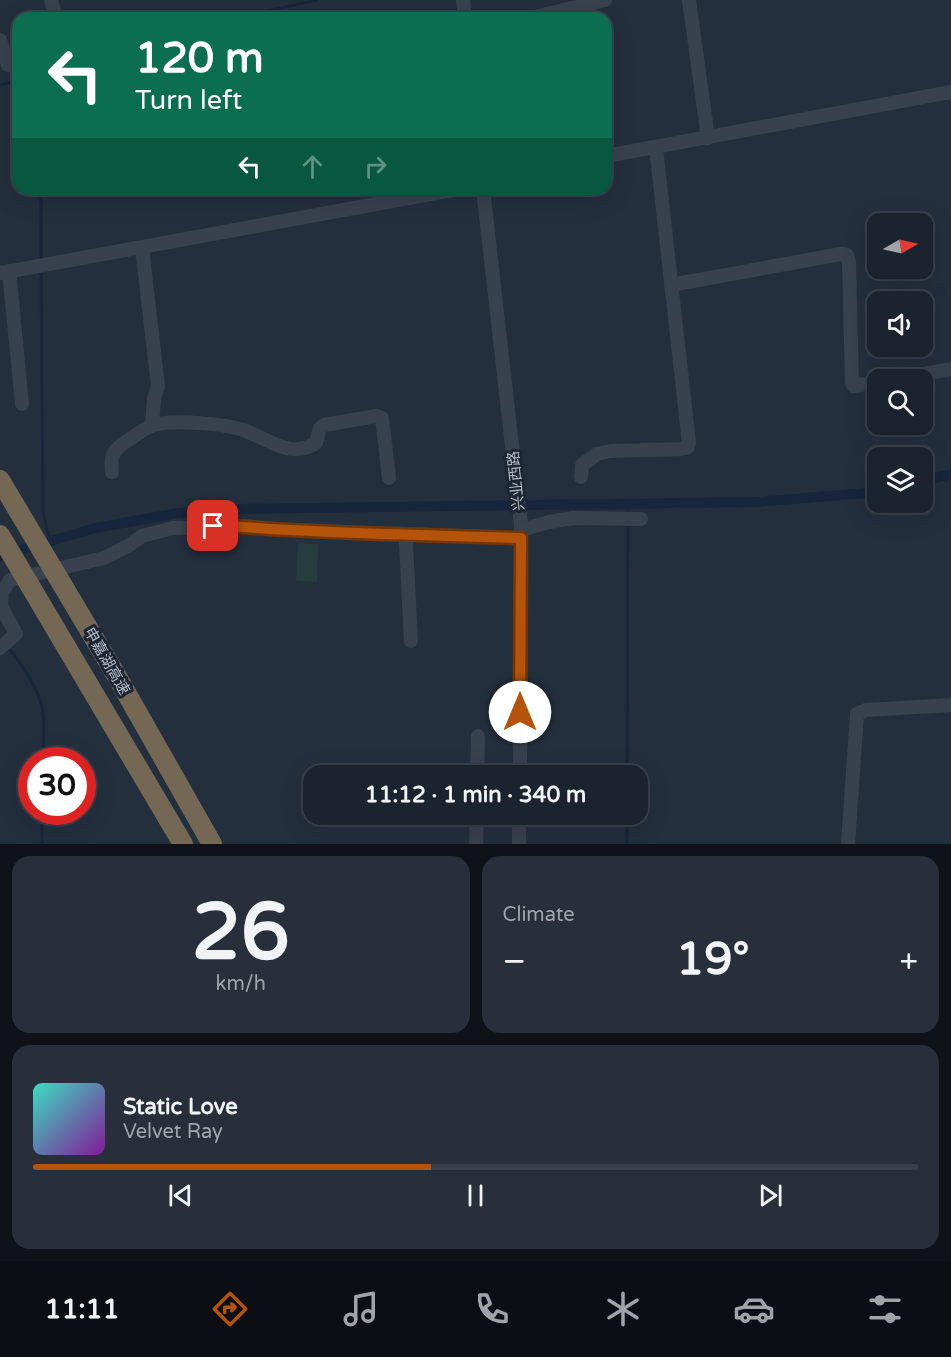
<!DOCTYPE html>
<html lang="en">
<head>
<meta charset="utf-8">
<style>
  :root { --surface:#1b232e; --page:#282f3a; --text:#f1f3f6; --muted:#a0a4aa; --line:#39404a; --accent:#b45309 }
  body { margin:0; font-family:"Varela Round","Noto Sans SC",sans-serif; background:var(--page); color:var(--text); height:100vh; display:flex; flex-direction:column; font-size:22px; white-space:nowrap }
  * { box-sizing:border-box; margin:0 }
  p { font-size:20px; color:var(--muted) }
  .icon { flex:none; width:33px; height:33px; fill:none; stroke:currentColor; stroke-width:2; stroke-linecap:round; stroke-linejoin:round }
  .map { position:relative; height:844px; overflow:hidden }
  .sheet { display:flex; flex-direction:column; gap:12px; padding:12px; background:#0f1319; flex:1 }
  .sheet>* { flex:none }
  .guide { position:absolute; left:12px; top:12px; width:600px; height:183px; border-radius:18px; box-shadow:0 6px 24px #0002,0 0 0 2px var(--line); background:#0b6e4f; color:#fff; overflow:hidden }
  .needle { width:39px; rotate:81deg }
  .fabs { position:absolute; left:867px; top:213px; display:grid; gap:12px }
  .fabs a { display:grid; place-items:center; width:66px; height:66px; border-radius:12px; background:var(--surface); box-shadow:0 6px 24px #0002,0 0 0 2px var(--line); font-size:30px }
  .speed { position:absolute; left:18px; top:747px; display:flex; gap:12px; font-size:30px; font-weight:700; text-align:center }
  .speed>* { display:grid; place-content:center; width:78px; height:78px; border-radius:50%; background:var(--surface); box-shadow:0 6px 24px #0002,0 0 0 2px var(--line); line-height:1 }
  .speed .limit { border:9px solid #d22; background:#fff; color:#111 }
  .pin { position:absolute; display:grid; place-items:center; width:51px; height:51px; color:#fff; margin:-26px; border-radius:12px; box-shadow:0 3px 9px #0006 }
  .me { position:absolute; width:66px; margin:-33px; rotate:0deg; stroke-linejoin:round; filter:drop-shadow(0 0 4px #0008) }
  .turn { display:flex; align-items:center; gap:21px; height:126px; padding:0 24px; font-size:27px }
  .turn .icon { width:78px; height:78px; stroke-width:2.5 }
  .turn b { display:block; font-size:42px; line-height:51px }
  .lanes { display:flex; align-items:center; height:57px; padding:0 24px; background:#0003; justify-content:center; gap:30px; direction:ltr }
  .lanes .off { opacity:.35 }
  .big { font-size:45px; font-weight:700; line-height:1.1 }
  .sheet .widget { flex:1; display:flex; flex-direction:column; justify-content:center; gap:9px; min-width:0; padding:0 21px; border-radius:18px; background:var(--page) }
  .sheet .dial { align-items:center; gap:0 }
  .dial b { font-size:78px; line-height:1 }
  .song { display:flex; align-items:center; gap:18px }
  .cover { width:72px; height:72px; border-radius:9px; background:linear-gradient(135deg,hsl(170 70% 55%),hsl(290 70% 35%)) }
  .played { height:6px; border-radius:3px; background:linear-gradient(90deg,var(--accent) 45%,var(--line) 45%) }
  .keys { display:flex; justify-content:space-around; direction:ltr }
  .heat { display:flex; justify-content:space-between; align-items:center; font-size:33px; direction:ltr }
  .sheet .tiles { flex:1; display:grid; gap:12px; grid-template-columns:1fr 1fr }
  .widget:last-child { grid-column:span 2 }
  .trip { position:absolute; left:303px; top:765px; width:345px; height:60px; border-radius:18px; background:var(--surface); box-shadow:0 6px 24px #0002,0 0 0 2px var(--line); font-weight:700; line-height:60px; text-align:center }
  .tab-bar { display:flex; height:96px; justify-content:space-around; align-items:center; background:#0b0e12; color:var(--muted) }
  .tab-bar .icon { width:42px; height:42px }
  .tab-bar .on { color:var(--accent) }
  .tab-bar b { font-size:27px; color:var(--text) }
  .map>svg:first-child { display:block }
</style>
</head>
<body>
<div class="map">
<svg width="951" height="844" viewBox="0 0 951 844">
  <rect width="100%" height="100%" fill="#242f3e"/>
  <polygon fill="#263c3f" points="298,543 318,544 317,582 296,581"/>
  <g fill="none" stroke-linecap="round" stroke-linejoin="round">
    <g stroke="#17263c" stroke-width="3">
      <polyline points="236,18 317,0"/>
      <polyline points="0,85 18,80"/>
      <polyline points="41,189 41,262"/>
      <polyline points="41,269 43,512 50,541"/>
      <polyline points="628,516 628,504"/>
      <path d="M7,646C21,664 34,682 41,703C46,721 43,742 43,760"/>
      <polyline points="627,776 628,522"/>
      <polyline points="42,844 42,812"/>
      <polyline points="627,844 627,814"/>
    </g>
    <g stroke="#17263c" stroke-width="10">
      <polyline points="922,481 951,474"/>
      <polyline points="0,556 95,528 179,513 239,509 757,502 878,492"/>
    </g>
    <g stroke="#38414e" stroke-width="14">
      <polyline points="51,0 56,18"/>
      <polyline points="463,0 465,18"/>
      <polyline points="689,0 708,138"/>
      <polyline points="531,18 605,0"/>
      <polyline points="0,40 8,65"/>
      <polyline points="606,156 951,92"/>
      <polyline points="483,189 521,525 520,776"/>
      <polyline points="142,248 158,386 154,399 152,425"/>
      <polyline points="9,271 22,404"/>
      <polyline points="0,273 458,189"/>
      <polyline points="671,285 841,254 847,255 849,262 852,383 854,386 878,382"/>
      <polyline points="892,380 951,369"/>
      <polyline points="891,424 891,426"/>
      <path d="M112,472C110,452 114,450 130,439C137,435 146,427 154,425C174,419 227,424 246,431C270,440 291,459 316,443L320,428L324,425L376,416L382,418L389,478"/>
      <polyline points="581,477 582,465 597,454 610,451 681,449 688,447 689,443 656,148"/>
      <polyline points="521,530 549,522 573,518 641,519"/>
      <polyline points="404,535 406,543 411,641"/>
      <polyline points="0,604 16,634 0,648"/>
      <polyline points="1,605 2,592 10,580 104,558 128,546 142,536 173,528 243,526 289,530 521,538"/>
      <polyline points="477,776 478,736"/>
      <polyline points="476,844 477,814"/>
      <polyline points="519,844 519,814"/>
      <polyline points="848,844 857,714 866,710 951,705"/>
    </g>
    <g stroke="#746855" stroke-width="20">
      <polyline points="0,480 119,680 212,844"/>
      <polyline points="0,535 183,844"/>
    </g>
  </g>
  <g fill="none" stroke-linecap="round" stroke-linejoin="round">
    <defs>
      <path id="route" d="M213,526C239,526 265,529 291,530C368,534 444,536 521,538L520,712"/>
    </defs>
    <use href="#route" stroke="#753606" stroke-width="15"/>
    <use href="#route" stroke="#b45309" stroke-width="10"/>
  </g>
  <g text-anchor="middle" stroke-width="6" stroke-linejoin="round" paint-order="stroke">
    <g font-size="15" fill="#b4bcc9" stroke="#1d2633">
      <text transform="translate(516 481) rotate(-96)" y="5">兴业西路</text>
      <text transform="translate(107 661) rotate(60)" y="5">申嘉湖高速</text>
    </g>
  </g>
</svg>
<div class="fabs">
<a><svg class="needle" viewBox="-14 -14 28 28"><path d="M0-13l5 13h-10z" fill="#e53935"/><path d="M0 13l5-13h-10z" fill="#a0a4aa"/></svg></a>
<a><svg class="icon" aria-label="sound" viewBox="0 0 24 24"><path d="M4 9h4l5-4v14l-5-4H4zM17 9q2 3 0 6"/></svg></a>
<a><svg class="icon" aria-label="search" viewBox="0 0 24 24"><circle cx="10" cy="10" r="6"/><path d="M15 15l6 6"/></svg></a>
<a><svg class="icon" aria-label="layers" viewBox="0 0 24 24"><path d="M12 4l9 5-9 5-9-5zM3 14l9 5 9-5"/></svg></a>
</div>
<div class="speed"><div class="limit">30</div></div>
<div class="pin" style="left:213px;top:526px;background:#d93025"><svg class="icon" aria-label="arrive" viewBox="0 0 24 24"><path d="M6 21V4h12l-3 4 3 4H6"/></svg></div>
<svg class="me" style="left:520px;top:712px" viewBox="-20 -20 40 40"><circle r="19" fill="#fff"/><path d="M0-13L10 11 0 6-10 11z" fill="#b45309"/></svg>
<div class="trip">11:12 · 1 min · 340 m</div>
<div class="guide">
<div class="turn"><svg class="icon" aria-label="left" viewBox="0 0 24 24"><path d="M17 20v-9H6M10 6l-5 5 5 5"/></svg><div><b>120 m</b>Turn left</div></div>
<div class="lanes"><svg class="icon" aria-label="left" viewBox="0 0 24 24"><path d="M17 20v-9H6M10 6l-5 5 5 5"/></svg><svg class="icon off" aria-label="ahead" viewBox="0 0 24 24"><path d="M12 20V5M6 11l6-6 6 6"/></svg><svg class="icon off" aria-label="right" viewBox="0 0 24 24"><path d="M7 20v-9h11M14 6l5 5-5 5"/></svg></div>
</div>
</div>
<section class="sheet">
<div class="tiles">
<div class="widget dial"><b>26</b><p>km/h</p></div>
<div class="widget"><p>Climate</p>
<div class="heat"><a>−</a><b class="big">19°</b><a>+</a></div>
</div>
<div class="widget">
<div class="song"><i class="cover"></i><div><b>Static Love</b><p>Velvet Ray</p></div></div>
<div class="played"></div>
<div class="keys"><svg class="icon" aria-label="previous" viewBox="0 0 24 24"><path d="M18 5L8 12l10 7zM5 5v14"/></svg><svg class="icon" aria-label="pause" viewBox="0 0 24 24"><path d="M8 5v14M16 5v14"/></svg><svg class="icon" aria-label="next" viewBox="0 0 24 24"><path d="M6 5l10 7-10 7zM19 5v14"/></svg></div>
</div>
</div>
</section>
<nav class="tab-bar">
<b>11:11</b>
<svg class="icon on" aria-label="directions" viewBox="0 0 24 24"><path d="M12 3l9 9-9 9-9-9zM9 14v-3h6M13 9l2 2-2 2"/></svg>
<svg class="icon" aria-label="music" viewBox="0 0 24 24"><path d="M9 18V5l10-2v13"/><circle cx="6" cy="18" r="3"/><circle cx="16" cy="16" r="3"/></svg>
<svg class="icon" aria-label="phone" viewBox="0 0 24 24"><path d="M5 4h4l2 5-3 2q2 4 5 5l2-3 5 2v4C11 20 4 13 5 4z"/></svg>
<svg class="icon" aria-label="climate" viewBox="0 0 24 24"><path d="M12 3v18M4 7l16 10M4 17L20 7"/></svg>
<svg class="icon" aria-label="car" viewBox="0 0 24 24"><path d="M5 17H2v-5l4-1 3-4h7l3 4 3 1v5h-3M9 17h6M6 11h13"/><circle cx="7" cy="17" r="2"/><circle cx="17" cy="17" r="2"/></svg>
<svg class="icon" aria-label="filters" viewBox="0 0 24 24"><path d="M4 7h16M4 17h16"/><circle cx="9" cy="7" r="2"/><circle cx="15" cy="17" r="2"/></svg>
</nav>
</body>
</html>
